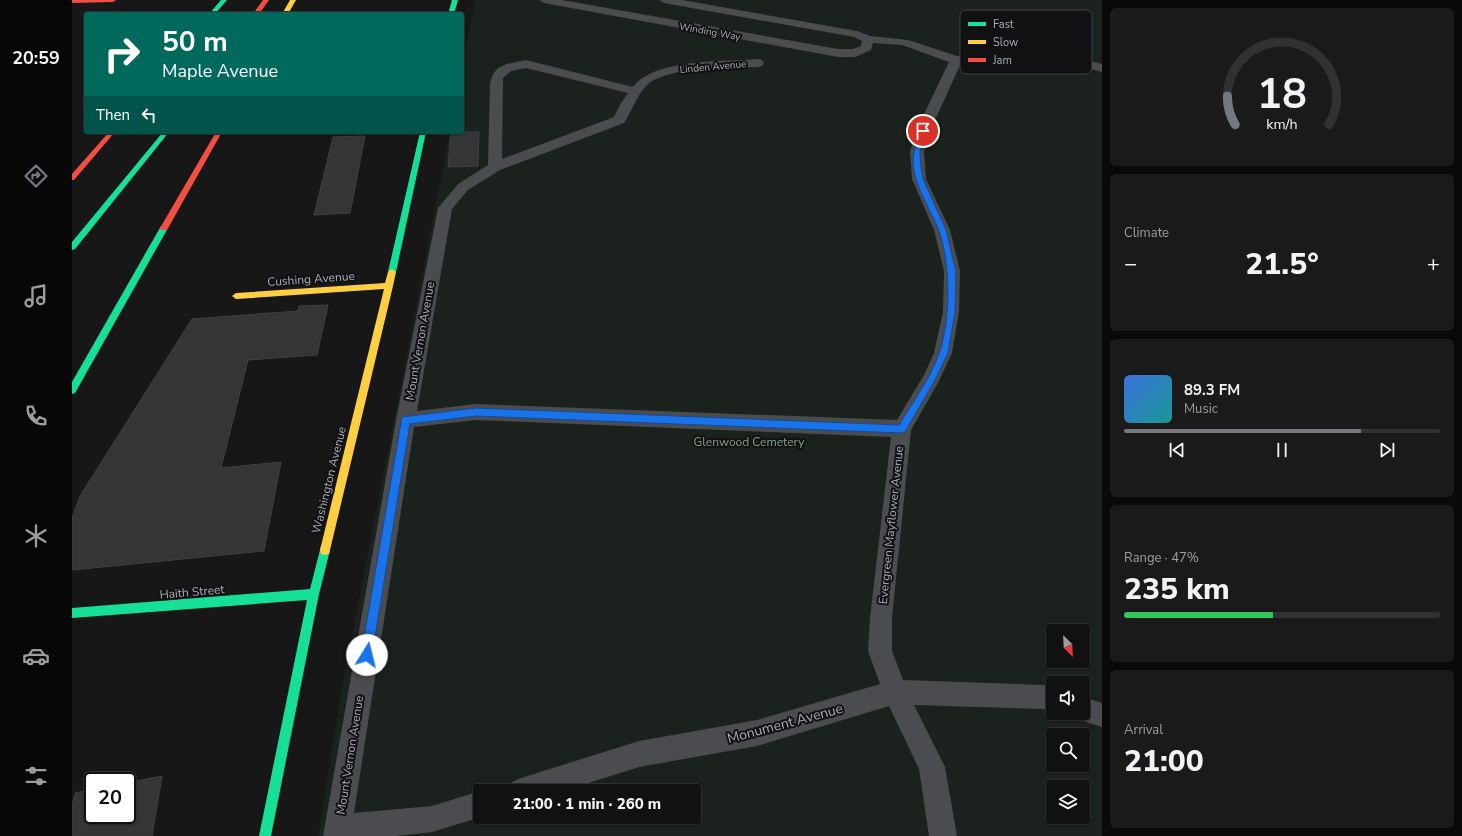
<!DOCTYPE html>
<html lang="en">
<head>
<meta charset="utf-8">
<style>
  :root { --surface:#111; --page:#1a1a1a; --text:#f1f3f6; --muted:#9c9d9f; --line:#303131; --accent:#757880 }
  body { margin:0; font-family:"Nunito Sans",sans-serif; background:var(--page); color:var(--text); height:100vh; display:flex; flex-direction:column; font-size:15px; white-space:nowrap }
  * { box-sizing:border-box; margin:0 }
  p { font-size:13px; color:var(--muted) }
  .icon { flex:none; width:22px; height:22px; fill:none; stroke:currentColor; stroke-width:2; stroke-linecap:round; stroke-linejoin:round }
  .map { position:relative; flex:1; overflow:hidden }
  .sheet { display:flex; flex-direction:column; gap:8px; padding:8px; background:#090909; width:360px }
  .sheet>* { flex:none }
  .hud { position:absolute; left:12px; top:12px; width:380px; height:122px; border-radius:4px; box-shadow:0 1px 3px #0004,0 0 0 1px var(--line); background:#00695c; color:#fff; overflow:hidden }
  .needle { width:26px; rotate:156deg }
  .buttons { position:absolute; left:974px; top:624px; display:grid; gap:8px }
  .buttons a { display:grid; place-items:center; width:44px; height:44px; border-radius:4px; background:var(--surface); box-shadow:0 1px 3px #0004,0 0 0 1px var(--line); font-size:20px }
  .speed { position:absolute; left:12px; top:772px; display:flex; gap:8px; font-size:20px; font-weight:700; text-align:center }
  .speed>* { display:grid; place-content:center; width:52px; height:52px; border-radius:50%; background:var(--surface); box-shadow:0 1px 3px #0004,0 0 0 1px var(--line); line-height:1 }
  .speed .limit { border:2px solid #111; border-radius:6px; background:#fff; color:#111 }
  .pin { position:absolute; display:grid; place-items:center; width:34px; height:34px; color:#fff; margin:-17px; border:2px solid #fff; border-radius:50%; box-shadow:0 1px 4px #0007 }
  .me { position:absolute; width:44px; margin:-22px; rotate:9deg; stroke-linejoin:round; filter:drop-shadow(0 0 3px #0008) }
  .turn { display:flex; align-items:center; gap:14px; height:84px; padding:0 12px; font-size:18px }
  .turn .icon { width:52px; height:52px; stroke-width:2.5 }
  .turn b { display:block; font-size:28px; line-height:34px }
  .then { display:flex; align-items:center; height:38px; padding:0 12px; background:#0003; gap:8px; font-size:15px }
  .big { font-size:30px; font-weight:800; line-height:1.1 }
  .sheet .widget { flex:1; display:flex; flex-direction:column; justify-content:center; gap:6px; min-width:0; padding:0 14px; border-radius:6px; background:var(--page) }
  .sheet .dial { align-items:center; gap:0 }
  .dial svg { height:104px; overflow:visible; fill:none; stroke:var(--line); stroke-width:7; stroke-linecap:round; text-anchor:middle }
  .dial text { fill:var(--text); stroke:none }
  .song { display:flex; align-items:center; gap:12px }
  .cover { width:48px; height:48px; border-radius:6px; background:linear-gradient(135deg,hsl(220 70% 55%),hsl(180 70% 35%)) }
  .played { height:4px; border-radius:2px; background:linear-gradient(90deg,var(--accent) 75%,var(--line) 75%) }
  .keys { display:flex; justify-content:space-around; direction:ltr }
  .heat { display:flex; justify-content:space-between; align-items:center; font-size:22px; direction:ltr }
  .charge { height:6px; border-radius:3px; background:linear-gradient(90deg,#34c759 47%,var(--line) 0) }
  .trip { position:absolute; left:401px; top:784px; width:228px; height:40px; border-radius:4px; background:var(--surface); box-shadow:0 1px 3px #0004,0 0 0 1px var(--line); font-weight:800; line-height:40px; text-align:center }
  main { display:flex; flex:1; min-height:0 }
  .tabs { display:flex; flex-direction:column; width:72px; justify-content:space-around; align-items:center; background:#070707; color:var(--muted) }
  .tabs .icon { width:28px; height:28px }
  .tabs .current { color:var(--accent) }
  .tabs b { font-size:18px; color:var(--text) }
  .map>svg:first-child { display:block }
</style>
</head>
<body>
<main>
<nav class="tabs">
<b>20:59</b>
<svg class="icon current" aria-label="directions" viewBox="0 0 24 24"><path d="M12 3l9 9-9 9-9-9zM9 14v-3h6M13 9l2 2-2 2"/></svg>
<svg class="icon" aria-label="music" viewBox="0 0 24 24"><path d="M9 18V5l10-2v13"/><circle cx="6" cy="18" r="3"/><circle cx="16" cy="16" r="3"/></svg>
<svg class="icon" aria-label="phone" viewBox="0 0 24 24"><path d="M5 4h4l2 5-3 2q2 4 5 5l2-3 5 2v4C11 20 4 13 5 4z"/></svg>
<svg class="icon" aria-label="climate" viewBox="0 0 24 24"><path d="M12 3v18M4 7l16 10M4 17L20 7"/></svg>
<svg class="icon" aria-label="car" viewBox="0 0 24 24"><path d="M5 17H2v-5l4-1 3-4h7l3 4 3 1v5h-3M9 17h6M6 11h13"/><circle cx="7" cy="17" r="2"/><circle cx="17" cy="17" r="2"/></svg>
<svg class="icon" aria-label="filters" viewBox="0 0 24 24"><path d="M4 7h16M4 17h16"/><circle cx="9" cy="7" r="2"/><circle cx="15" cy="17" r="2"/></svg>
</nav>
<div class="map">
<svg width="1030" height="836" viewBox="0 0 1030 836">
  <rect width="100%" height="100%" fill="#171717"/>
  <path fill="#1b211c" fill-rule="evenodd" d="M403,0H1030V836H246L273,671L378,132H390V68ZM981,631H1011V661H981ZM981,683H1011V713H981ZM981,735H1011V765H981ZM981,787H1011V817H981ZM408,791H622V817H408Z"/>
  <g fill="#343537" stroke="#3f4043">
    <polygon points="379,132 407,132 406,166 376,167"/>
    <polygon points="293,136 278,213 242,215 261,137"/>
    <polygon points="256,305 245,355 176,360 149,468 209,462 192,551 0,570 0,518 8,496 120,319 226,311 227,306"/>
    <polygon points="90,776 80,836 0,836 0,806 3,793 21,789 21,815 55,815 55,783"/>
  </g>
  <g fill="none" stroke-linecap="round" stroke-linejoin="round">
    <g fill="#4b4c50" fill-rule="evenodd">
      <path d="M467,0H490L766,49H781L789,46L790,41L782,37L592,3L587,0H610L785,31L798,36L836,40L885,56L917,53L983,54L1008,58L1030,64V72C1015,68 1000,64 985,62C956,58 918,60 889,63L858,131L852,152L854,179L878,230L888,271L887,312L880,353L866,383L839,430L820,618V651L831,680L972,685L981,688V712L972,709L842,705L873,767L885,836H857L847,769L817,706L685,746L567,767L491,791H436L440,782L449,778L567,741L685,720L808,684L796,651L798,618L819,437L404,420L342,427L282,813L360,806L408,791L409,817L360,832L324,836H251L324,420L366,208L386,184L416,165L418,83L421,74L426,68L435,64L454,60L561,87C583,58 652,62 686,59L690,60L692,63L690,66L686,67C659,68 593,66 574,86C564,97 560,111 552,123L428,170L396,190L380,209L345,411L404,404L825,420L852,375L862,353L871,312L872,271L862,230L840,179L838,152L844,131L877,62L830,45L801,43L799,50L783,57H766L472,3ZM454,68L556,93L549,103L542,117L430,159L431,78L439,71Z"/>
      <polygon points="1011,697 1030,703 1030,727 1002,718 1000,713 1011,713"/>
    </g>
    <g fill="#16e098" fill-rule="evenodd">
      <polygon points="149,0 155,0 143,14 137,14"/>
      <polygon points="380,0 386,0 382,14 376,14"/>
      <polygon points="91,132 97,132 3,249 0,250 0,242"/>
      <polygon points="348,132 354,132 324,272 320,275 316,272"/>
      <polygon points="89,226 95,226 96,228 3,393 0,394 0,382"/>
      <polygon points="253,545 257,546 258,550 247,594 199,836 187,836 235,600 0,618 0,608 238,589 248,550 249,546"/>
    </g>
    <g fill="#ffcf43" fill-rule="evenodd">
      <polygon points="218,0 224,0 216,14 210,14"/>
      <polygon points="320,269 324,272 321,286 258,550 257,554 253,555 249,554 248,550 312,289 164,299 160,296 164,293 313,283 316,272"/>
    </g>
    <g fill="#f24e42" fill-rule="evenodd">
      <polygon points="0,0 44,0 41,2 0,3"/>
      <polygon points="191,0 197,0 187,14 181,14"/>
      <polygon points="37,132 43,132 2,180 0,180 0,174"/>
      <polygon points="144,132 150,132 95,230 89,230 88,228"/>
    </g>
  </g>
  <path fill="#1a73e8" stroke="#114b97" d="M851,129L854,131L848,152L849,168L851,179L874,230L882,264L884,271L883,312L876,353L863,380L833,432L830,433L404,416L338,424L300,655L299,659L295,661L291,659L289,655L330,417L404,408L827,425C841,402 858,379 867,354C879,320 879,262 866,228C856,204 837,179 842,151C843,145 846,138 848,131Z"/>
  <g text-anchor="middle" stroke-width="4" stroke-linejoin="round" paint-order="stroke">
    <g font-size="10" fill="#a8adb8" stroke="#111113">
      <text transform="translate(638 31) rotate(10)" y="4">Winding Way</text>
      <text transform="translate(641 66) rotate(-5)" y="4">Linden Avenue</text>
    </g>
    <g font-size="12" fill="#a8adb8" stroke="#111113">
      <text transform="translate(239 279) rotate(-4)" y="4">Cushing Avenue</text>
      <text transform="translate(348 341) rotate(-80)" y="4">Mount Vernon Avenue</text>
      <text transform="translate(257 480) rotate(-76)" y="4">Washington Avenue</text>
      <text transform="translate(819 525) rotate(-84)" y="4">Evergreen Mayflower Avenue</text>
      <text transform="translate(120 592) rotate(-5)" y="4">Haith Street</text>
      <text transform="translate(278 755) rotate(-81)" y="4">Mount Vernon Avenue</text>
    </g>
    <g font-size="12" fill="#7fa381" stroke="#111113">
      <text x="677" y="446">Glenwood Cemetery</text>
    </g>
    <g font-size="14" fill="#a8adb8" stroke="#111113">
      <text transform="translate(713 723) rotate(-15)" y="5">Monument Avenue</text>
    </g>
  </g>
  <rect x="888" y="10" width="132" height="64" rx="6" fill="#111113" stroke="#3e4045" stroke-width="1"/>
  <rect x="896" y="22" width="18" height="4" fill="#16e098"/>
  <rect x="896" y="40" width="18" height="4" fill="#ffcf43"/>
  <rect x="896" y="58" width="18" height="4" fill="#f24e42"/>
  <g font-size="11" fill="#a8adb8">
    <text x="921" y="28">Fast</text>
    <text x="921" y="46">Slow</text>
    <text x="921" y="64">Jam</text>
  </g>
</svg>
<div class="buttons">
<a><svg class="needle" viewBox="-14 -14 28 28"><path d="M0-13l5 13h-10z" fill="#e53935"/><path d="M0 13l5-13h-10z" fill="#9c9d9f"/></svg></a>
<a><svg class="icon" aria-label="sound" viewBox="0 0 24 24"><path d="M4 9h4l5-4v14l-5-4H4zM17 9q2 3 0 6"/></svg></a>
<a><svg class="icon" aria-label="search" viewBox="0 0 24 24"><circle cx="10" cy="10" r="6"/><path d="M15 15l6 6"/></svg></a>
<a><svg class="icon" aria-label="layers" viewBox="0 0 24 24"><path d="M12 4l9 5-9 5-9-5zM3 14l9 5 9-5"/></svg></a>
</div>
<div class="speed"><div class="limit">20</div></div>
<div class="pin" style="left:851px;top:131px;background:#d93025"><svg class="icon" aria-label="arrive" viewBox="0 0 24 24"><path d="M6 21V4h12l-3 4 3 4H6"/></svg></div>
<svg class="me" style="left:295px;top:655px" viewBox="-20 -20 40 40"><circle r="19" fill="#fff"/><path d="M0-13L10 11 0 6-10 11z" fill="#1a73e8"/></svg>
<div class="trip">21:00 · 1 min · 260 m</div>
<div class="hud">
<div class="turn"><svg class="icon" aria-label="right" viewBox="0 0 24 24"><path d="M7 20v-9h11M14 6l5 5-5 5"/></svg><div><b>50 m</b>Maple Avenue</div></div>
<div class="then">Then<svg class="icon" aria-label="left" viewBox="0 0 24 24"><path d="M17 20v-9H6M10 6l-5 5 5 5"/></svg></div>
</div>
</div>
<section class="sheet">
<div class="widget dial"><svg viewBox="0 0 100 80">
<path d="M14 69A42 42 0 1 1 86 69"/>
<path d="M14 69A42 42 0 0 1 8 47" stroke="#757880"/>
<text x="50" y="56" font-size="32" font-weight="700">18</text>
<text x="50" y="72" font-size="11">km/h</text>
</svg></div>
<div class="widget"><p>Climate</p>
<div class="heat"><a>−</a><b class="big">21.5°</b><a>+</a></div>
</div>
<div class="widget">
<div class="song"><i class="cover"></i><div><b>89.3 FM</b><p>Music</p></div></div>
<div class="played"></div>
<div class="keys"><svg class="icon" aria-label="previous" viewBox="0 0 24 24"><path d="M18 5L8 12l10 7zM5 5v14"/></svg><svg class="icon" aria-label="pause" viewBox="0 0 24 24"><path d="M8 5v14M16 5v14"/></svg><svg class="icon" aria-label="next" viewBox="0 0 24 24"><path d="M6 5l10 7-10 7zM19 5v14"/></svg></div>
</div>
<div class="widget"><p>Range · 47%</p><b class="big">235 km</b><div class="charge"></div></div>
<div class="widget"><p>Arrival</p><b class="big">21:00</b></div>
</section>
</main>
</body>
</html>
